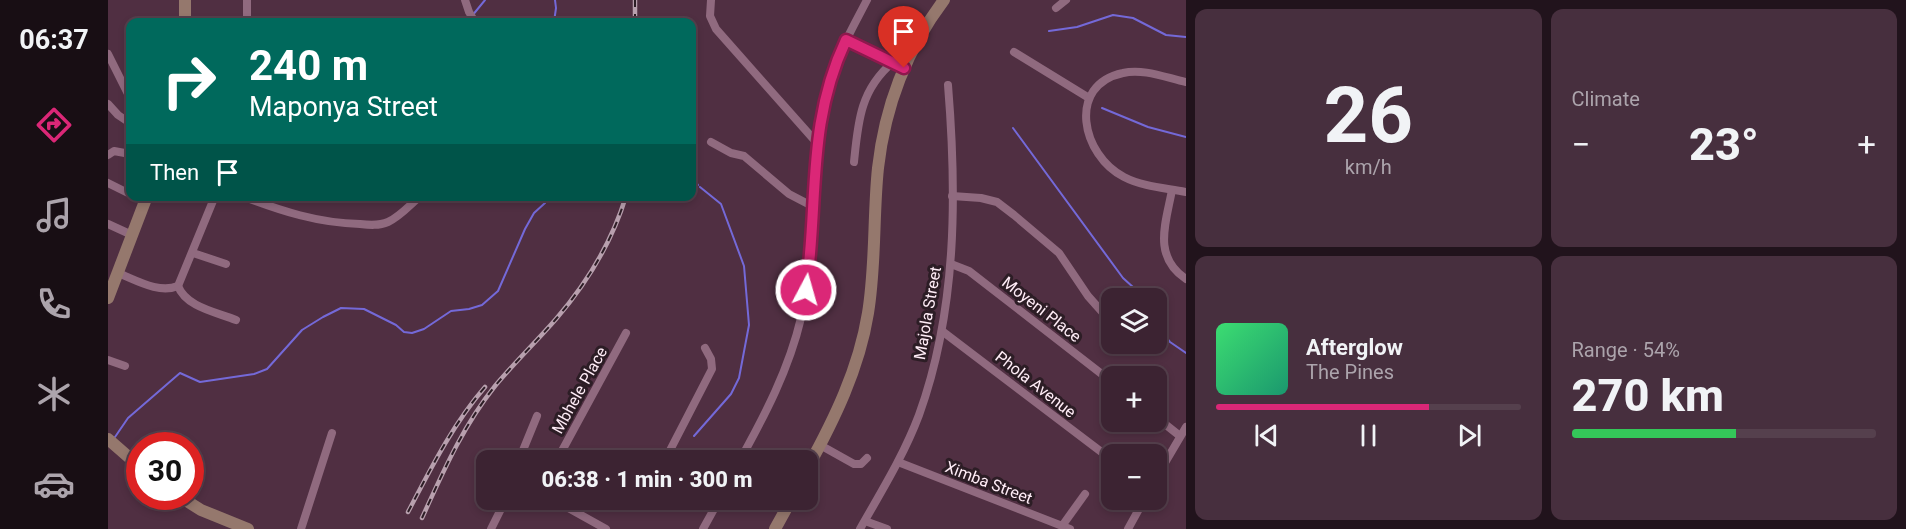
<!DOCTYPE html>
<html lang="en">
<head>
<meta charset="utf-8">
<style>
  :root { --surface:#3c2332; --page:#472f3e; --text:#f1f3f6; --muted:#aca4ac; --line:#55404d; --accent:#db2777 }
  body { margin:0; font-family:Roboto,sans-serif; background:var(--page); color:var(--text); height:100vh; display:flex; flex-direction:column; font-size:22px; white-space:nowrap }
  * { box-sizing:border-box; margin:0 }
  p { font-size:20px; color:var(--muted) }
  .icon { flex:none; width:33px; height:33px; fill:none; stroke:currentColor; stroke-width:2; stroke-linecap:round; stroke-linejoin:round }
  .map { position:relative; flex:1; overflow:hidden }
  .panel { display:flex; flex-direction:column; gap:9px; padding:9px; background:#21131c; width:720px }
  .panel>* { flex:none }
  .hud { position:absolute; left:18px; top:18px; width:570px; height:183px; border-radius:12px; box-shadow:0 3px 9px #0003,0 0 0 2px var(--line); background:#00695c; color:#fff; overflow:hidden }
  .tools { position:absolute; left:993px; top:288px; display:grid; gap:12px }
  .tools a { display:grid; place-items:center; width:66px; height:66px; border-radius:12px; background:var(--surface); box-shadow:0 3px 9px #0003,0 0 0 2px var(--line); font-size:30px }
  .speed { position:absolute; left:18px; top:432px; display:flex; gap:12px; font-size:30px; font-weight:700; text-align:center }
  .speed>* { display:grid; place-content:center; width:78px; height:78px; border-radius:50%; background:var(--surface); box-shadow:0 3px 9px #0003,0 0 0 2px var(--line); line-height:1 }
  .speed .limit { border:9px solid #d22; background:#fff; color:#111 }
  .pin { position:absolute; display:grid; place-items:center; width:51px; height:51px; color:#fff; margin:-62px -26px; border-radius:50% 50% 50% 0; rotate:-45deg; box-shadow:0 0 6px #0007 }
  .pin .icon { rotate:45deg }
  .me { position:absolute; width:66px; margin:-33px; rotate:6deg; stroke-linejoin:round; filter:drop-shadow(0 0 4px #0008) }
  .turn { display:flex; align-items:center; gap:21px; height:126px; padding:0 24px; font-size:27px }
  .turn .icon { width:78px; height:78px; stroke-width:2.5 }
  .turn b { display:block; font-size:42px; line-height:51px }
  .then { display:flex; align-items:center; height:57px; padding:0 24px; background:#0003; gap:12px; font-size:22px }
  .big { font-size:45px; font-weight:800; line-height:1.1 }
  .panel .tile { flex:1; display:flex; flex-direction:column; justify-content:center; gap:9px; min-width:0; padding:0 21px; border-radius:12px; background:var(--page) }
  .panel .dial { align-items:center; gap:0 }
  .dial b { font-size:78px; line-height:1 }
  .song { display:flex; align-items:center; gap:18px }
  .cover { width:72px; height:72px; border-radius:9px; background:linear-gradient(135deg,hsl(140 70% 55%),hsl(160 70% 35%)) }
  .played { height:6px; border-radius:3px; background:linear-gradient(90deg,var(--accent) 70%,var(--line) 70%) }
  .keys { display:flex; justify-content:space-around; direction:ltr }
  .heat { display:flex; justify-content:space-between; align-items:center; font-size:33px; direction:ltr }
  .charge { height:9px; border-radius:4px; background:linear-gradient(90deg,#34c759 54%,var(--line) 0) }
  .panel .tiles { flex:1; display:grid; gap:9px; grid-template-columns:repeat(2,1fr) }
  .trip { position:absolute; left:368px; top:450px; width:342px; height:60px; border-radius:12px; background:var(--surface); box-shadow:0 3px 9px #0003,0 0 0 2px var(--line); font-weight:800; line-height:60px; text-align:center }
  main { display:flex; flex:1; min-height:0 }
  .tabs { display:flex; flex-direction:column; width:108px; justify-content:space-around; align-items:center; background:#180e14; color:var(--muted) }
  .tabs .icon { width:42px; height:42px }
  .tabs .current { color:var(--accent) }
  .tabs b { font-size:27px; color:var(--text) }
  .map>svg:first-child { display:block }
</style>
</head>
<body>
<main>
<nav class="tabs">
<b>06:37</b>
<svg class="icon current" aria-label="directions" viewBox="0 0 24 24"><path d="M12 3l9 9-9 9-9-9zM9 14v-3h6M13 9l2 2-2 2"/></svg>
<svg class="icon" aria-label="music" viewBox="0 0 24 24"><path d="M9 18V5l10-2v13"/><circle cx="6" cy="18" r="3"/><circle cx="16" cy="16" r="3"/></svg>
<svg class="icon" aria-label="phone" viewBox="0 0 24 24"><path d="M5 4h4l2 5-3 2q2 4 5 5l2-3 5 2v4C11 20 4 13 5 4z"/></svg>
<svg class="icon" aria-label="climate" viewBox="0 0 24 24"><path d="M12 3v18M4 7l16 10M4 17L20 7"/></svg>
<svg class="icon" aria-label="car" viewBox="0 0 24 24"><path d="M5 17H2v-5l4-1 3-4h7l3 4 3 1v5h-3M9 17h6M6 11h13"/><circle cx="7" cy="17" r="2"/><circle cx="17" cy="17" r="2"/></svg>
</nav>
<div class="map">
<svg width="1078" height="529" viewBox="0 0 1078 529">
  <rect width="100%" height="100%" fill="#502f42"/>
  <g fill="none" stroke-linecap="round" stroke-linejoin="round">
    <g stroke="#7469d8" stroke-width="2">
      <polyline points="359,22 377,0"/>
      <polyline points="446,22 448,8 447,0"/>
      <polyline points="941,31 969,27 1005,15 1025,18 1058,35 1078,37"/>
      <polyline points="994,108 1040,127 1078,137"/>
      <polyline points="905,128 1015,278 1037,298"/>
      <polyline points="584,176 590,185"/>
      <polyline points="1048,325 1062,342 1078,353"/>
      <polyline points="586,436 623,394 631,378 641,325 636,266 613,204 592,187"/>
      <polyline points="7,437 20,418 72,373 92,382 146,374 159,369 194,330 215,317 233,308 256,309 288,325 296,332 304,333 316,329 343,311 361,309 374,305 390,291 417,229 426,213 437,203 440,196"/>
    </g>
    <g stroke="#906a7f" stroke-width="8">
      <polyline points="357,0 361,12 367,22"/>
      <polyline points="603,0 602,16 608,29 709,143"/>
      <polyline points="948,8 958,0"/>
      <polyline points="139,22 139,0"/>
      <polyline points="738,40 789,64"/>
      <polyline points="906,52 981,98"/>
      <polyline points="0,54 22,98"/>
      <path d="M1078,82C1059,78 1035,68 1015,73C958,85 974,156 1016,177C1035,187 1058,188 1078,192"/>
      <polyline points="0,104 10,115 22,123"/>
      <polyline points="603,142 623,153 636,156 681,194 704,206"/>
      <polyline points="0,155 6,151 22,154"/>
      <path d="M746,162C750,122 752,90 785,62"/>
      <polyline points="0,183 22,194"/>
      <path d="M1064,190C1058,223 1044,256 1078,279"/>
      <path d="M134,196C173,211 210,223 252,224C261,225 271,226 280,222C291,217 300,207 309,199"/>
      <polyline points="844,196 873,198 889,202 906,215 951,253 980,296 1004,323"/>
      <polyline points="0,224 24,235"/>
      <polyline points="85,253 118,264"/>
      <polyline points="843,264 861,271 1004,382"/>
      <path d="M10,273C28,280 51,294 70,286L107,196"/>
      <path d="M70,286C78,307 108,312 128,320"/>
      <polyline points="834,331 1004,460"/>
      <polyline points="0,360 17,366"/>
      <polyline points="1048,417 1072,436"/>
      <polyline points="712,445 746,464 753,464 759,458"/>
      <polyline points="543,454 554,460"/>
      <polyline points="411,460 429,416"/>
      <polyline points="449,460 518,333"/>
      <polyline points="557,460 604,369 603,359 597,348"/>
      <path d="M632,460C657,415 681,369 693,318C709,245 700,169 717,96C725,62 743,31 759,0"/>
      <polyline points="790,462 962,529"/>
      <polyline points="1048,478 1078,427"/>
      <polyline points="446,500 498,529"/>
      <polyline points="757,521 779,529"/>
      <polyline points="954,526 977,494"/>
      <polyline points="193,529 224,433"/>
      <polyline points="383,529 393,509 402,500"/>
      <polyline points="595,529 611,500"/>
      <path d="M752,529C773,492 796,455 811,415C849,310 849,195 840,85"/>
      <polyline points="1020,529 1036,500"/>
    </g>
    <g stroke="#95786d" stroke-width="12">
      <polyline points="77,22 77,0"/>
      <polyline points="0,298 39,196"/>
      <polyline points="0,439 32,467"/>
      <path d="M699,469C726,420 751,369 760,313C768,264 765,216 770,168C777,106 799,49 836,0"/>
      <polyline points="71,496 93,510 140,529"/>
      <polyline points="667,529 683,500"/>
    </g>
    <defs>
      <g id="rail">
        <polyline points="527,0 527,22"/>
        <path d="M300,512C323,468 345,424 377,387"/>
        <path d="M314,518C335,472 355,426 387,386C406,363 428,342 448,319C479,283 504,242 518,196"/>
      </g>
    </defs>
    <use href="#rail" stroke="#b8a0ae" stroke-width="4.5"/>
    <use href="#rail" stroke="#2c1d25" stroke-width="2" stroke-dasharray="7" stroke-linecap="butt"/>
  </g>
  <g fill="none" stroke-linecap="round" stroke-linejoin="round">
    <defs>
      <path id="route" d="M698,290C711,201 698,125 738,40L796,68"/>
    </defs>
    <use href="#route" stroke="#8e194d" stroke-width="15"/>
    <use href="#route" stroke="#db2777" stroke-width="10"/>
  </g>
  <g text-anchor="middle" stroke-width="6" stroke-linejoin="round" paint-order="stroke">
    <g font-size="16" fill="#ffedf7" stroke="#2c1d25">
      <text transform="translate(934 309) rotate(38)" y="6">Moyeni Place</text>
      <text transform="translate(819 313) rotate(-80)" y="6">Majola Street</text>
      <text transform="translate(928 384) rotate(38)" y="6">Phola Avenue</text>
      <text transform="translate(471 390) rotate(-61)" y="6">Mbhele Place</text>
      <text transform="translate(881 482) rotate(21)" y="6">Ximba Street</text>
    </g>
  </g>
</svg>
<div class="tools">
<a><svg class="icon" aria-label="layers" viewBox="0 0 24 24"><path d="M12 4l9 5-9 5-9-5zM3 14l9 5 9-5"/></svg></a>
<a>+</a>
<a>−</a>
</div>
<div class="speed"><div class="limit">30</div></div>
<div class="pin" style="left:796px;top:68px;background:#d93025"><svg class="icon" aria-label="arrive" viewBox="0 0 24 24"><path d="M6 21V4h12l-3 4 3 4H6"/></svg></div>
<svg class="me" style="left:698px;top:290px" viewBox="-20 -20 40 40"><circle r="17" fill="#db2777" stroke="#fff" stroke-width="3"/><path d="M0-11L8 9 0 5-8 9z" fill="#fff"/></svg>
<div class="trip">06:38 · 1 min · 300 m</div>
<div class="hud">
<div class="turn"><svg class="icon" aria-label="right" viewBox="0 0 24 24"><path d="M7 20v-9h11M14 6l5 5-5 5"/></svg><div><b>240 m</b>Maponya Street</div></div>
<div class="then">Then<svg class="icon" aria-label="arrive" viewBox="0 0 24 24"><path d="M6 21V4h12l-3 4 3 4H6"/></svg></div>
</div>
</div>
<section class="panel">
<div class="tiles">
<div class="tile dial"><b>26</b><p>km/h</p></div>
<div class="tile"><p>Climate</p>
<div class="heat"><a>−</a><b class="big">23°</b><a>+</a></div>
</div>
<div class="tile">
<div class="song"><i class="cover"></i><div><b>Afterglow</b><p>The Pines</p></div></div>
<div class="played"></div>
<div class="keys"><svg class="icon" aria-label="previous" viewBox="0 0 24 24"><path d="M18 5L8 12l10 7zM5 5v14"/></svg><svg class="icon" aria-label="pause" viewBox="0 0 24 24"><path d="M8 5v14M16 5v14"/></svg><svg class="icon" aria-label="next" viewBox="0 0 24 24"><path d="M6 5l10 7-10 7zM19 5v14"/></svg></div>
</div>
<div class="tile"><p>Range · 54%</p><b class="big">270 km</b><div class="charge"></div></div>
</div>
</section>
</main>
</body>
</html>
